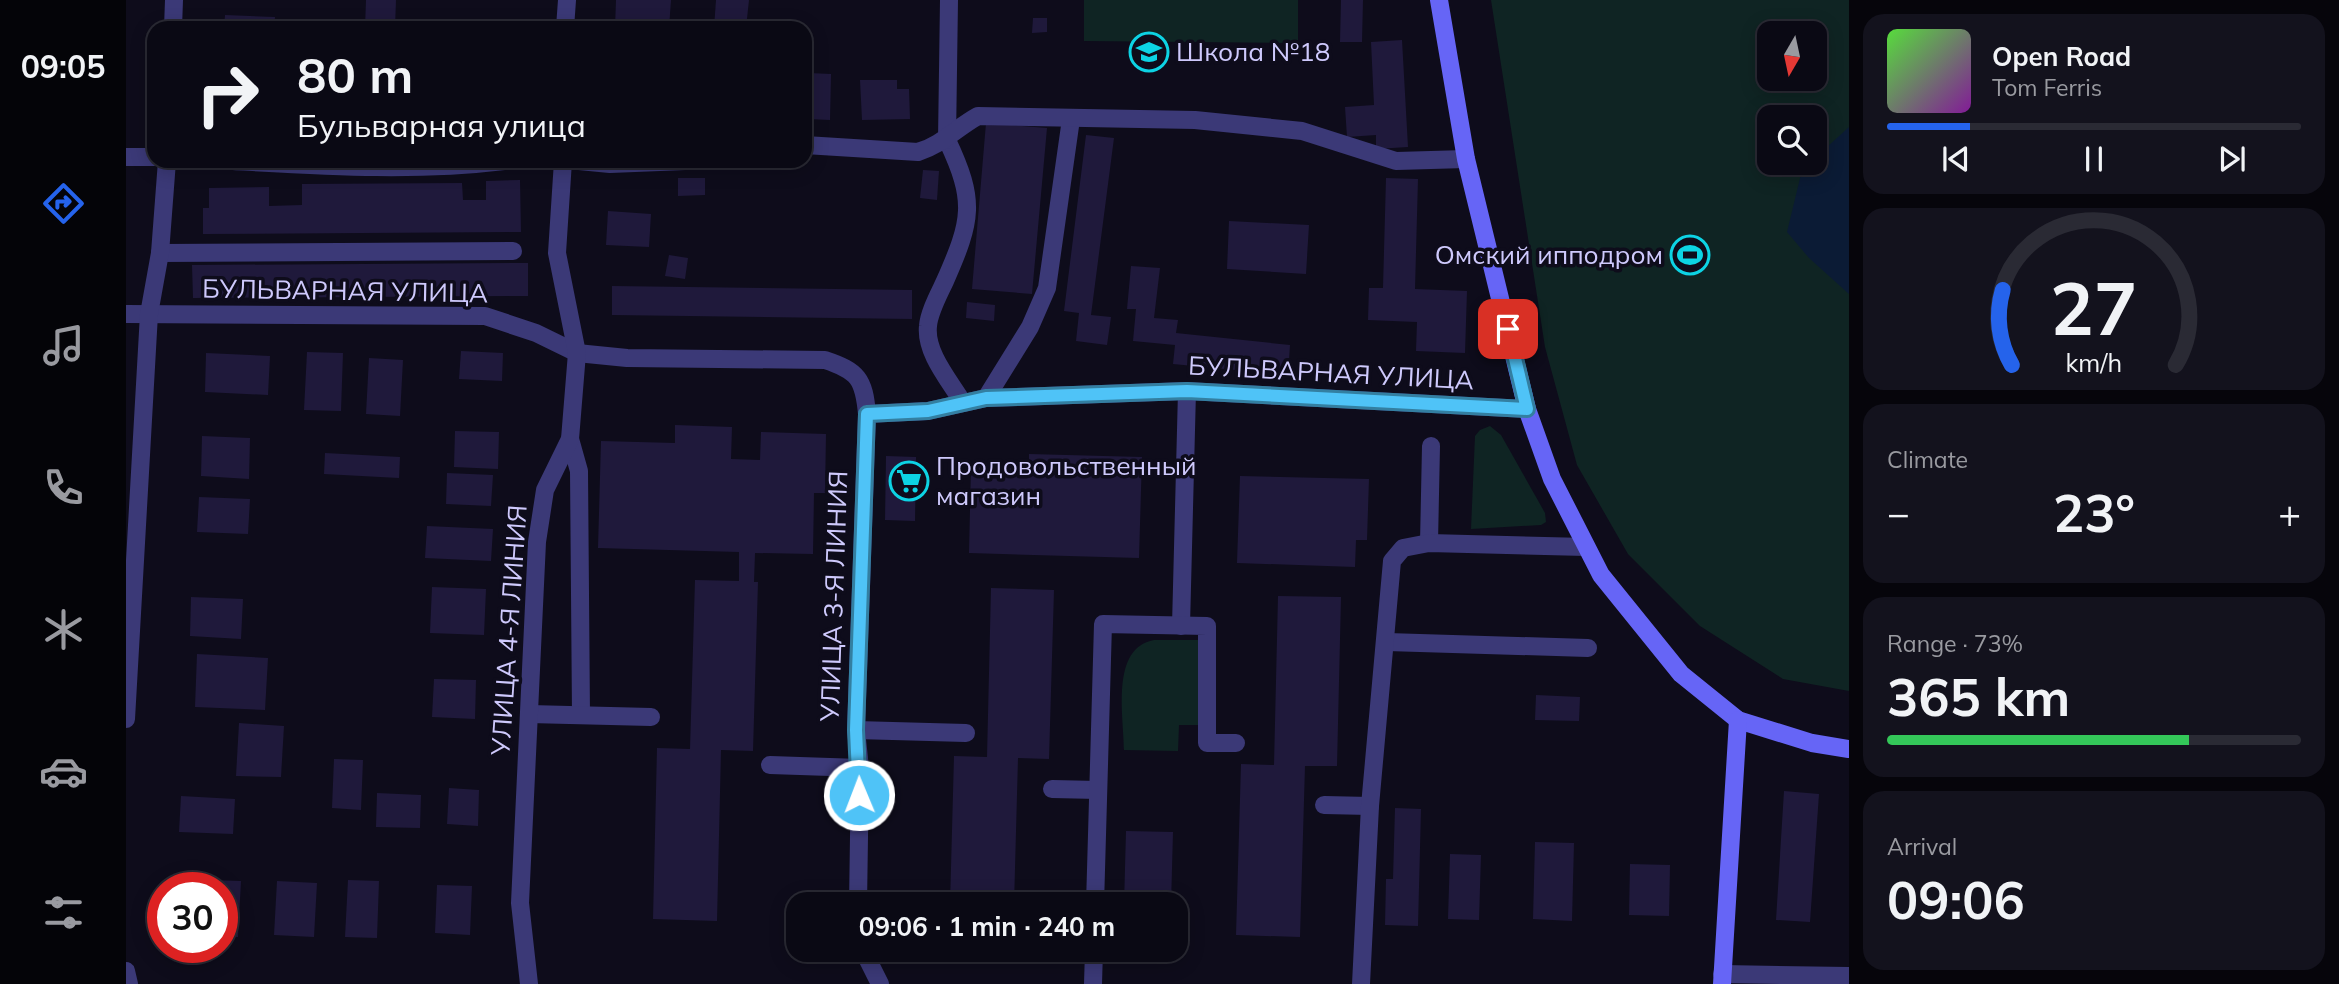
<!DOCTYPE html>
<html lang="en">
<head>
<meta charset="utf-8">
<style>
  :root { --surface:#0a0914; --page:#13121d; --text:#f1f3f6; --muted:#999aa0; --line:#2a2a34; --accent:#2563eb }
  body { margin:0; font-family:Mulish,sans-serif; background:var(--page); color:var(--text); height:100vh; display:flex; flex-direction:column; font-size:26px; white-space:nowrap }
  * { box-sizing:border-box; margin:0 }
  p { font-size:23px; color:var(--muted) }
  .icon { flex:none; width:38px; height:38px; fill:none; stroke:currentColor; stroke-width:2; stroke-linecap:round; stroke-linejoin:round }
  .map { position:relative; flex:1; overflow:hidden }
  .details { display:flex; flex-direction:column; gap:14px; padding:14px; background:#06050b; width:490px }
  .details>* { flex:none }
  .hud { position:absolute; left:21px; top:21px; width:665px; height:147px; border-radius:21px; box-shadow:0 4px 18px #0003,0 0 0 2px var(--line); background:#0a0914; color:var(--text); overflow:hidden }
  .needle { width:46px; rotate:189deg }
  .buttons { position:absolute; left:1631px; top:21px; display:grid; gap:14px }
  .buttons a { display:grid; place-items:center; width:70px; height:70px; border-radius:14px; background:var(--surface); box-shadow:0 4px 18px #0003,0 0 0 2px var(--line); font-size:35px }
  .speed { position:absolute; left:21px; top:872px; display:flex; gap:14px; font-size:35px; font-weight:700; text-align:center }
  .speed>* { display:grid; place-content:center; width:91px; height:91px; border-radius:50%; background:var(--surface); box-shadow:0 4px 18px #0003,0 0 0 2px var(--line); line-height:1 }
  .speed .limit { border:10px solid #d22; background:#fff; color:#111 }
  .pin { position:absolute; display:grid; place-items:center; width:60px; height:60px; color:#fff; margin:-30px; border-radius:14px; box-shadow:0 4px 10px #0006 }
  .me { position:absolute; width:77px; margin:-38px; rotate:359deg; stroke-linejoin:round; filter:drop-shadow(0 0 5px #0008) }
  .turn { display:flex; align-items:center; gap:24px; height:147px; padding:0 35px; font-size:32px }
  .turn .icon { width:91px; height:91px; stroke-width:2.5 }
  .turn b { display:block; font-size:49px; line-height:60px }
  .big { font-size:52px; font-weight:700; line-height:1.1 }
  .details .card { flex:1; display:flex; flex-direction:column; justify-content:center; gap:10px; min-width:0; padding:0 24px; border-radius:21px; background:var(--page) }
  .details .dial { align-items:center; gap:0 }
  .dial svg { height:182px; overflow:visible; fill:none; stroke:var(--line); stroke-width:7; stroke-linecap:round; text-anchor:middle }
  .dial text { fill:var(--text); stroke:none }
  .song { display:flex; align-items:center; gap:21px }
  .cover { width:84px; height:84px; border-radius:10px; background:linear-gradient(135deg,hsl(110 70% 55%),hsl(290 70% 35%)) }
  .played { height:7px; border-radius:4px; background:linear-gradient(90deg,var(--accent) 20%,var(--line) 20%) }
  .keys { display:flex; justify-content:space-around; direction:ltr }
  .heat { display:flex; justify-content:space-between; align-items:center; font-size:38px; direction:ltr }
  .charge { height:10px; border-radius:5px; background:linear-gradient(90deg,#34c759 73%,var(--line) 0) }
  .trip { position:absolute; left:660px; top:892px; width:402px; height:70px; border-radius:21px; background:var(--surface); box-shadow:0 4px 18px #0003,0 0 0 2px var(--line); font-weight:700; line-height:70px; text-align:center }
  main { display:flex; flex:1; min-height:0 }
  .tab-bar { display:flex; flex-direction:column; width:126px; justify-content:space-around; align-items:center; background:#040408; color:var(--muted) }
  .tab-bar .icon { width:49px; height:49px }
  .tab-bar .current { color:var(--accent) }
  .tab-bar b { font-size:32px; color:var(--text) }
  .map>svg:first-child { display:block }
</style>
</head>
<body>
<main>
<nav class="tab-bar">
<b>09:05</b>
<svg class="icon current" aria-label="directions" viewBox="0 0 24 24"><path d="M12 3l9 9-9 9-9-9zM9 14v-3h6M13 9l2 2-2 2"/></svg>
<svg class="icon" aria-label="music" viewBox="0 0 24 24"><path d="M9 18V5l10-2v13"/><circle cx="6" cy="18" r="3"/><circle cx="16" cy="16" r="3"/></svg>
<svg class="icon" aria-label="phone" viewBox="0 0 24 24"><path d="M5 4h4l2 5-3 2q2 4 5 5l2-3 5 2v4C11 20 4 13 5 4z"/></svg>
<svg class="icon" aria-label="climate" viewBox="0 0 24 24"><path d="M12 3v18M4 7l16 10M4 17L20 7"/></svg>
<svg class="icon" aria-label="car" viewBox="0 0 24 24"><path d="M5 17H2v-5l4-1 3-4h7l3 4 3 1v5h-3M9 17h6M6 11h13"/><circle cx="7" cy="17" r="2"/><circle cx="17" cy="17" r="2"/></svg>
<svg class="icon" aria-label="filters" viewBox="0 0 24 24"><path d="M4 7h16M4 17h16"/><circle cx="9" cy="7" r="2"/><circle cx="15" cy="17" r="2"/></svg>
</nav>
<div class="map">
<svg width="1723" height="984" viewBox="0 0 1723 984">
  <rect width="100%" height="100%" fill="#0e0c1b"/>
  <g fill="#0f2423" fill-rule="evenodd">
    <polygon points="958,0 1172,0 1172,43 958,41"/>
    <path d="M1365,0H1723V691L1657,679L1574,626L1502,554L1451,465L1419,347ZM1643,33H1689V79H1643ZM1643,117H1689V163H1643Z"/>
    <polygon points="1364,426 1375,435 1419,513 1420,522 1415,525 1345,529 1349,436 1354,430"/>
    <path d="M1028,640H1074L1073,725H1053L1052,751L998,750C998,716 984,648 1028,640Z"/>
  </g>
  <polygon fill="#0b1b35" points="1723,127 1723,294 1683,258 1661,232 1676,170 1689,163 1689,158"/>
  <g fill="#1f193b">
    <polygon points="240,0 270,0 269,28 239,28"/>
    <polygon points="490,0 545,0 543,28 489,28"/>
    <polygon points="590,0 623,0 620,28 588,28"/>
    <polygon points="1215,0 1237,0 1236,42 1214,42"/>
    <polygon points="99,15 149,17 148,28 98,28"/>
    <polygon points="907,18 921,18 921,32 906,33"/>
    <polygon points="1276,40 1282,147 1250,149 1250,135 1221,137 1219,107 1248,105 1245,42"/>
    <polygon points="683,73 705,74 704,120 682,119"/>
    <polygon points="734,80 771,80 771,89 783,89 784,119 736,120"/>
    <polygon points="860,123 921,128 906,294 846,289"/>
    <polygon points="960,135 988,138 965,315 985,317 981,345 950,341 953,313 938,311"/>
    <polygon points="797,170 813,171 811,200 794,198"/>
    <polygon points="552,178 579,178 579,195 552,196"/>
    <polygon points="1260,178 1292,179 1289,289 1341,291 1339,353 1290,351 1291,322 1242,320 1243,288 1257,288"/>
    <polygon points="394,180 395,232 77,234 77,208 83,208 83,188 143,187 143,206 176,205 176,184 336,183 337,200 360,200 360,181"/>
    <polygon points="482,211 525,214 523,247 480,245"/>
    <polygon points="1103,221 1183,225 1180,274 1101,269"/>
    <polygon points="543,255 562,258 559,279 539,276"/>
    <polygon points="402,263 402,296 67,298 66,265"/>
    <polygon points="1005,266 1034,268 1028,318 1052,320 1050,333 1164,345 1162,375 1047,364 1049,345 1007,341 1010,309 1001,309"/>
    <polygon points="486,286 786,290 786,319 486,315"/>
    <polygon points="841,302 869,305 868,321 840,318"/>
    <polygon points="335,351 377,353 376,381 333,379"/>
    <polygon points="181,352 217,353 215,411 178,410"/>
    <polygon points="80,353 144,356 142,395 79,392"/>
    <polygon points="243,358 277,360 274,416 240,414"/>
    <polygon points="549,425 606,427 605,459 634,460 635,432 700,434 699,493 688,493 687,554 629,553 628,582 632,582 627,751 595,750 591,921 527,919 531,748 564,749 569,580 613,581 613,552 472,548 475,441 549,443"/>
    <polygon points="329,431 373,432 372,469 328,467"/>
    <polygon points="76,436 124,438 123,479 75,476"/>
    <polygon points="199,453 274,457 273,478 198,474"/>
    <polygon points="903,454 1016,457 1013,558 843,553 845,467 903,469"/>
    <polygon points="760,456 790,457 789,521 759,520"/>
    <polygon points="321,473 367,475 365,506 320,504"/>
    <polygon points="1114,476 1243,479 1241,540 1230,540 1229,567 1111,563"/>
    <polygon points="73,497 124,499 122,534 71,532"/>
    <polygon points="301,526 367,529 365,561 299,558"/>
    <polygon points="306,587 360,589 358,635 304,633"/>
    <polygon points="865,588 928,590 923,759 892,758 888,905 824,905 828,756 861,757"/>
    <polygon points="1152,596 1215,597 1211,766 1179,766 1174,937 1110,935 1115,764 1148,765"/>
    <polygon points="65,597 117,599 115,639 64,636"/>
    <polygon points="71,654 142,658 139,710 69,707"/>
    <polygon points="308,679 350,680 349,719 306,717"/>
    <polygon points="1410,695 1454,697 1453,721 1409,720"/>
    <polygon points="113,723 158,726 155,777 110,776"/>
    <polygon points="208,759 237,760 235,810 206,808"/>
    <polygon points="323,788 353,790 352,826 321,824"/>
    <polygon points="1658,791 1693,794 1684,922 1650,920"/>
    <polygon points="251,793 295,795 294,828 250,827"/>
    <polygon points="55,796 109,799 107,834 53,832"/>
    <polygon points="1269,808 1295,809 1292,926 1259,925 1260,879 1267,879"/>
    <polygon points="1000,831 1047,832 1045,905 998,905"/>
    <polygon points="1409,842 1448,843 1446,921 1407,919"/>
    <polygon points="1324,854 1355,855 1353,920 1322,919"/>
    <polygon points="1504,864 1544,865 1543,916 1503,915"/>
    <polygon points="83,880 115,881 112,937 96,937 96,887 83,887"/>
    <polygon points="222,880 253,881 251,938 219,937"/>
    <polygon points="151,881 191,883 188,937 148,935"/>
    <polygon points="311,885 346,886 344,935 309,933"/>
  </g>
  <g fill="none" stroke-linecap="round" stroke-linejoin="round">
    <g stroke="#3b3977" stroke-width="18">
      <path d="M821,140C850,201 846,220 819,281C813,294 803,312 802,326C799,353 824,381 837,403"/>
      <polyline points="34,253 387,251"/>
      <polyline points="860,398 904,327 921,288 945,119"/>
      <polyline points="444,439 453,471 455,715"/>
      <polyline points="1303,543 1305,446"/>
      <polyline points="1055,626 1061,391"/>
      <polyline points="1261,642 1462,648"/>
      <polyline points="403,714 525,717"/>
      <polyline points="730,730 840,733"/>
      <polyline points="644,765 734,768"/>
      <polyline points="926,789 972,790"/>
      <polyline points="1198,805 1244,806"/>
      <polyline points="969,905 977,624 1081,626 1081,743 1110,743"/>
      <polyline points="967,984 968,950"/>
      <polyline points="1235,984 1244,806 1266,561 1277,548 1303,543 1460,547"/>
    </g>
    <g stroke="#3b3977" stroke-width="18">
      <polyline points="47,28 48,0"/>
      <polyline points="439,28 441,0"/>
      <polyline points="821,140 823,0"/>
      <path d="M679,145L792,152C816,145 830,128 852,116L1069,120L1176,131L1270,161L1340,159"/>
      <polyline points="0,157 28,157"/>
      <path d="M107,161C198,166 288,172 378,161"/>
      <polyline points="453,161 484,164 559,161"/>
      <path d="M0,314L359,316L410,333L451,353L501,358L699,360C732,371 738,379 741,414L802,411L860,398L1061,391L1401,409"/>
      <polyline points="0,719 23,314 34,253 41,161"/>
      <polyline points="732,905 734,768 730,730 741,414"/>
      <polyline points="737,950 754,984"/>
      <polyline points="0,971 3,984"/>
      <polyline points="1596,974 1723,976"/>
      <polyline points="403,984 394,903 411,542 419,490 444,439 451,353 431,253 437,161"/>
    </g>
    <g stroke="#6665f6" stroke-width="18">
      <polyline points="1313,0 1340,159 1401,409 1426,479 1475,575 1555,674 1612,720 1686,743 1723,749"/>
      <polyline points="1596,984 1612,720"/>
    </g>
  </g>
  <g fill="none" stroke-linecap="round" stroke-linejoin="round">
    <defs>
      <polyline id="route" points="733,795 730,730 741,414 802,411 860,398 1061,391 1401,409 1382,329"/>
    </defs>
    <use href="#route" stroke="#337fa1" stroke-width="18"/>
    <use href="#route" stroke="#4fc3f7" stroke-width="12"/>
  </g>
  <defs>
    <symbol id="school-ring" viewBox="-11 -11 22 22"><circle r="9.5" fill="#0e0c1b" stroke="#0dd3e4" stroke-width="1.5"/><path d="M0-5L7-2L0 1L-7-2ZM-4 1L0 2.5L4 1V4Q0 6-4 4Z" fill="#0dd3e4"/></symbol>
    <symbol id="stadium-ring" viewBox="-11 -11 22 22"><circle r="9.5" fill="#0e0c1b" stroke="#0dd3e4" stroke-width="1.5"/><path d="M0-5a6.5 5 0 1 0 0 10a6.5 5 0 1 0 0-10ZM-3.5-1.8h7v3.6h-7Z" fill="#0dd3e4"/></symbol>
    <symbol id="supermarket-ring" viewBox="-11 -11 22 22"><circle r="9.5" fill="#0e0c1b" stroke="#0dd3e4" stroke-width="1.5"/><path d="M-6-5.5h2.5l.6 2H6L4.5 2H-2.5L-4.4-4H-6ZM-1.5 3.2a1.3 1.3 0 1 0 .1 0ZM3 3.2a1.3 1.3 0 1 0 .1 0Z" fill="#0dd3e4"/></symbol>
  </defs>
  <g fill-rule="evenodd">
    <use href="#school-ring" x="1001" y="30" width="44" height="44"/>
    <use href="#stadium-ring" x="1542" y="233" width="44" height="44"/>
    <use href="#supermarket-ring" x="761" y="459" width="44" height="44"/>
  </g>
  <g text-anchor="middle" stroke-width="7" stroke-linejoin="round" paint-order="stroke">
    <g font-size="26" fill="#cec9fc" stroke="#0e0c1b" text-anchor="start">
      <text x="1050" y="61">Школа №18</text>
      <text x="1537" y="264" text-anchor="end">Омский ипподром</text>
      <text x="810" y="475">Продовольственный<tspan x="810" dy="30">магазин</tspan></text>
    </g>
    <g font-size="26" fill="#cec9fc" stroke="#0e0c1b">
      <text transform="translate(219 291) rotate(1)" y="9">БУЛЬВАРНАЯ УЛИЦА</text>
      <text transform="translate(1205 373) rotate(3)" y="9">БУЛЬВАРНАЯ УЛИЦА</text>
      <text transform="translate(708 596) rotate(-88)" y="9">УЛИЦА 3-Я ЛИНИЯ</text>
      <text transform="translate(383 630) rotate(-86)" y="9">УЛИЦА 4-Я ЛИНИЯ</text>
    </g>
  </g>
</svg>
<div class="buttons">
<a><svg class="needle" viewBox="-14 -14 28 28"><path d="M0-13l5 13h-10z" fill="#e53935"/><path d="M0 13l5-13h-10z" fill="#999aa0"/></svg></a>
<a><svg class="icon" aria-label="search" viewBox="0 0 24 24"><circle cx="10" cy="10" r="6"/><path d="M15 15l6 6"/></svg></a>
</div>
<div class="speed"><div class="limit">30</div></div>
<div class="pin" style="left:1382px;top:329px;background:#d93025"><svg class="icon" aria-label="arrive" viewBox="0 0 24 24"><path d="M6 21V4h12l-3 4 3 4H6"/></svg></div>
<svg class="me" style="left:733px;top:795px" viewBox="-20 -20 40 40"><circle r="17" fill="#4fc3f7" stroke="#fff" stroke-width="3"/><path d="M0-11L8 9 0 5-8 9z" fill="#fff"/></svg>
<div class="trip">09:06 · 1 min · 240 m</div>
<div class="hud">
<div class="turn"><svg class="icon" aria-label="right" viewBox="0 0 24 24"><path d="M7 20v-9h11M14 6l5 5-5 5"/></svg><div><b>80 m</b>Бульварная улица</div></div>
</div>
</div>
<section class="details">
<div class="card">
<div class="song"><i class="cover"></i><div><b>Open Road</b><p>Tom Ferris</p></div></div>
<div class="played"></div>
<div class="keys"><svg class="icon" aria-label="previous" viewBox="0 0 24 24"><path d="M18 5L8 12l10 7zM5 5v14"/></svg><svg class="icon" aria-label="pause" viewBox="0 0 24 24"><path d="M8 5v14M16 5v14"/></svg><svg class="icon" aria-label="next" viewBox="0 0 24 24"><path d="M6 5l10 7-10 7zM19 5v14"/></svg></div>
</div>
<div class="card dial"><svg viewBox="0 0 100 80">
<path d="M14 69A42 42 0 1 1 86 69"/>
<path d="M14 69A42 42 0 0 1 10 36" stroke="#2563eb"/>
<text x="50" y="56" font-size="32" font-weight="700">27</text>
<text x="50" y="72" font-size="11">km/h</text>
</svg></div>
<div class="card"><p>Climate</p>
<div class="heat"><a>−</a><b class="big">23°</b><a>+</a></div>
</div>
<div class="card"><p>Range · 73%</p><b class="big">365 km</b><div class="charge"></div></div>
<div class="card"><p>Arrival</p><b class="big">09:06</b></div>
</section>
</main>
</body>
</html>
